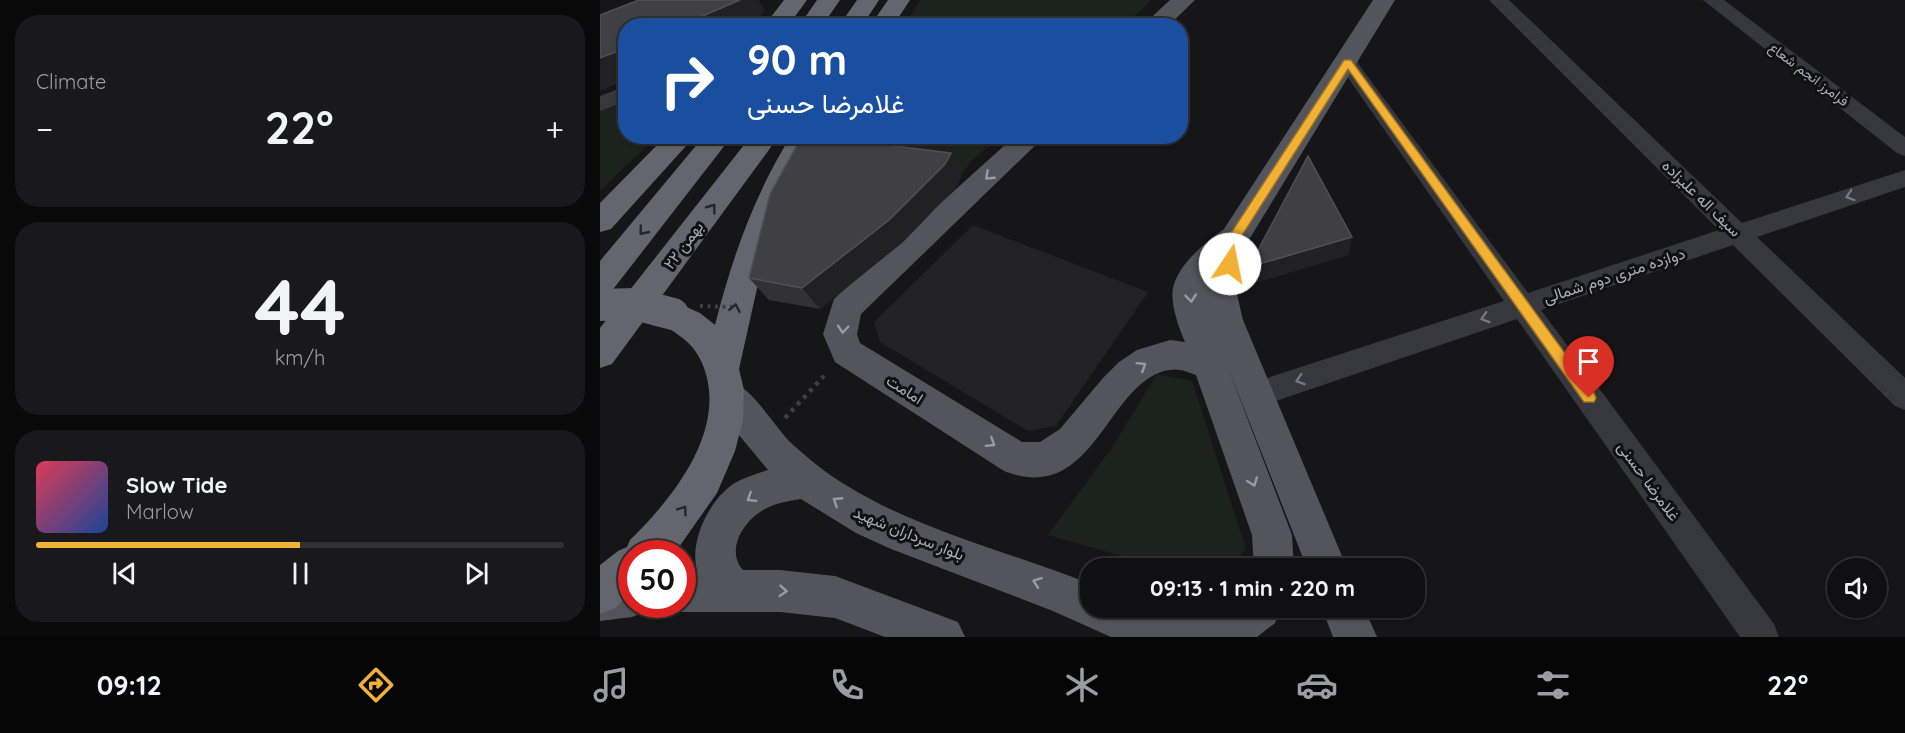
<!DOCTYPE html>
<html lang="en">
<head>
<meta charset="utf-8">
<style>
  :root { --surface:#101012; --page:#19191b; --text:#f1f3f6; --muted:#9c9d9f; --line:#303032; --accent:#f2b134 }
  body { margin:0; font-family:Quicksand,Vazirmatn,sans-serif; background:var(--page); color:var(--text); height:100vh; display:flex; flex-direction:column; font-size:22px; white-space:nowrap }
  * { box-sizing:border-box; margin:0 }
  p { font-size:20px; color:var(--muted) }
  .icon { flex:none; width:33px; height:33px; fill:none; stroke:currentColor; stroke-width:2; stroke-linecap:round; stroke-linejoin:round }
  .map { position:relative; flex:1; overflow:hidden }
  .panel { display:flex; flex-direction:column; gap:15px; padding:15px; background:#09090a; width:600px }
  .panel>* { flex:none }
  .banner { position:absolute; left:18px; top:18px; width:570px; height:126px; border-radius:24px; box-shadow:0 2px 4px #0004,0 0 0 2px var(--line); background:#1a4fa0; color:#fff; overflow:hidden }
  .fabs { position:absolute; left:1227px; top:558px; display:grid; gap:12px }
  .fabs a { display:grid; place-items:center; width:60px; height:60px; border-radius:50%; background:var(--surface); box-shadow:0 2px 4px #0004,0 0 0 2px var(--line); font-size:30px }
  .speed { position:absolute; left:18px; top:540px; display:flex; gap:12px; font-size:30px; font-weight:700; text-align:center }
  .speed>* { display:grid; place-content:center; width:78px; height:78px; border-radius:50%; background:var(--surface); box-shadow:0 2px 4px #0004,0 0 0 2px var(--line); line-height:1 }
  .speed .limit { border:9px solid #d22; background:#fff; color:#111 }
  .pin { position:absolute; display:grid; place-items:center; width:51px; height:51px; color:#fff; margin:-62px -26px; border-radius:50% 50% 50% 0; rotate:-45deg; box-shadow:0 0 6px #0007 }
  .pin .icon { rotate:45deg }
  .me { position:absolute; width:66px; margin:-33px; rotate:11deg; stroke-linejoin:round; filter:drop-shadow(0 0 4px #0008) }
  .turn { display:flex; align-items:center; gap:21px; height:126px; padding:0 30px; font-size:27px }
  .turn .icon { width:78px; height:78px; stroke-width:2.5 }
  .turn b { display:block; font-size:42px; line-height:51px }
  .big { font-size:45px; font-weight:700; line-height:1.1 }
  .panel .card { flex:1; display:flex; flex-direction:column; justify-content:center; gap:9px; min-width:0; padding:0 21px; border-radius:24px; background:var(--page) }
  .panel .dial { align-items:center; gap:0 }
  .dial b { font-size:78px; line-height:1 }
  .song { display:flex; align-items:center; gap:18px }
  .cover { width:72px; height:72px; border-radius:9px; background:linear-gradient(135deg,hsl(350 70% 55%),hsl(220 70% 35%)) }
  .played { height:6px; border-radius:3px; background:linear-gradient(90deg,var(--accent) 50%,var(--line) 50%) }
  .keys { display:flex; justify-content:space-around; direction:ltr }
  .heat { display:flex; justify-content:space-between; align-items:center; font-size:33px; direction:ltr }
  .trip { position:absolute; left:480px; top:558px; width:345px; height:60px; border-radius:24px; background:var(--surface); box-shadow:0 2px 4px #0004,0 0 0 2px var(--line); font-weight:700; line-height:60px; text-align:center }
  .tabs { display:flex; height:96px; justify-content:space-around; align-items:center; background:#060607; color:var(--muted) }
  .tabs .icon { width:42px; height:42px }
  .tabs .on { color:var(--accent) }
  .tabs b { font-size:27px; color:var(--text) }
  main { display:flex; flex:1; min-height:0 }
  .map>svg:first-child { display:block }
</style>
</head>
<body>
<main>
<section class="panel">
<div class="card"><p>Climate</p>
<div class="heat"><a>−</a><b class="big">22°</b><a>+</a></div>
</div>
<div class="card dial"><b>44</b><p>km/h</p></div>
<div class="card">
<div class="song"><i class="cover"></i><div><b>Slow Tide</b><p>Marlow</p></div></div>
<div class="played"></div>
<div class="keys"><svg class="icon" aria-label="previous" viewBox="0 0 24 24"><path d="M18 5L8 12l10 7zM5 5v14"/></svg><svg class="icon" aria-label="pause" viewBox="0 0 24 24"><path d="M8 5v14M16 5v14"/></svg><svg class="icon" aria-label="next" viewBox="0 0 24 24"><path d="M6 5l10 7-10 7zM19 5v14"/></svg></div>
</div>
</section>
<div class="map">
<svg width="1305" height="637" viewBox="0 0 1305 637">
  <rect width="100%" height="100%" fill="#161618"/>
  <polygon fill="#222225" points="373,225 548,292 456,426 428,431 280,342 274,322"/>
  <g fill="#1c231d">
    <polygon points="321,0 551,0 526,25 304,25"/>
    <polygon points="25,99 26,136 56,137 0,191 0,110"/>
    <polygon points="232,137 400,137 370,162 361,176 218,158"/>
    <polygon points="557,374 592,381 646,549 628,568 564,568 448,535 512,448"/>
  </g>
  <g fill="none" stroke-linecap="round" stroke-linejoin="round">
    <polyline stroke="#3d3f44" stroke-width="4" stroke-dasharray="3 4.5" stroke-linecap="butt" points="222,378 227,373"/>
    <polyline stroke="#3d3f44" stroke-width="4.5" stroke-dasharray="4 5" stroke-linecap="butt" points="185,418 223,377"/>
    <g fill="#37383d" fill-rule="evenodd">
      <polygon points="889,0 909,0 1142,223 1305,170 1305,187 1157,237 1305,378 1305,410 1295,406 1133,245 941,310 1174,624 1179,637 1140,637 917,319 655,408 645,404 640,395 645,386 655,382 904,301 737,62 740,58 754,58 928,293 1119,230"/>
      <polygon points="1103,0 1124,0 1305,137 1305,156 1297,153"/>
      <polygon points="26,86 26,101 0,111 0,96"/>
    </g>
    <g fill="#53555c" fill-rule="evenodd">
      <polygon points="570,0 595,0 568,26 542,26"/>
      <path d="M773,0H795L650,238L646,264L636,290L643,320L747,568H707L627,365L692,535L694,568H654L652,535L596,375C588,372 578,368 569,370C507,380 495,507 404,471L235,362L223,334L234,299L415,136H445L261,314L257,334L260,343L422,442H440L460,429L503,378L519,362L537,350L570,340L585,342C579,328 570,304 573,288C579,263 605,243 624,229Z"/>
      <path d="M128,379C153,389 170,420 188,440C207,458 227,474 249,487C323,532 411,552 490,584V608H543L556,613H571L599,612L625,608H681L675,623L657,637H511L453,611L291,549L256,533L201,499C189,501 175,503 165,509C144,520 125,550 143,570H180L235,576L358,622L365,637H285L235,618L180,612H82L67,606L82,604V570H97C89,541 109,501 133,484C143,478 156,474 168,470L115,406L110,395L115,384Z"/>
      <polygon points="32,575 32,604 49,604 47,611 32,617 0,621 0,579"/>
      <polygon points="722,608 764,608 777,637 733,637"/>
    </g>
    <g fill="#63666e" fill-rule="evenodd">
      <polygon points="184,0 207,0 188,26 164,26"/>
      <polygon points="217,0 240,0 222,26 199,26"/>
      <polygon points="257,0 279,0 262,26 239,26"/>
      <polygon points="288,0 310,0 293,26 270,26"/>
      <polygon points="66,136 95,136 11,229 0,232 0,203"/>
      <polygon points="104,136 132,136 11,292 0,296 0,261"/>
      <polygon points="151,136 179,136 12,364 0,368 0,328"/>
      <path d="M191,136H218L189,190L160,275L139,369L144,390L143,420L135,451L117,493L79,547L73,554H32V593L15,608L0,614V565L18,551L27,547L30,540C73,498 130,428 102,363C90,334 67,334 57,314L61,305L73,301L100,313L115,325C132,258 154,195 191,136Z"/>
    </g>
    <polyline stroke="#3d3f44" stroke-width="4" stroke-dasharray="3 4.5" stroke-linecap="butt" points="100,306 135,307"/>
    <polyline stroke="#63666e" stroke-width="32" points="0,305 35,304 73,314"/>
  </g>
  <polygon fill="#323236" points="361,176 356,187 303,242 220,309 169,300 149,278"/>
  <g fill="#212124">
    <polygon points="140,0 159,0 165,11 158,22 150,26 79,26"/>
    <polygon points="26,48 26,80 0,91 0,58"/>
    <polygon points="351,153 361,176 356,187 303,242 220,309 202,288"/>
    <polygon points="752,237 749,255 649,285 649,267"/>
  </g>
  <g fill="#3f3f44" stroke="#4f5156" stroke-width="1.5">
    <polygon points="39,0 140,0 79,26 26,26 26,48 0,58 0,15"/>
    <polygon points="202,136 216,136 351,153 345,164 289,220 202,288 149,278 170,194"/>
    <polygon points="708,156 752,237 649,267"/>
  </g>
  <defs><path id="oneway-chevron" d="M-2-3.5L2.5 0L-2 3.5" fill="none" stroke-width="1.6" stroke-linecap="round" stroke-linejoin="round" transform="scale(1.5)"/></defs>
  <g stroke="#979ba6">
    <use href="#oneway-chevron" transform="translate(389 176) rotate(137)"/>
    <use href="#oneway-chevron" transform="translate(591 298) rotate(84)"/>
    <use href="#oneway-chevron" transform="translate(243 329) rotate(95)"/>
    <use href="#oneway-chevron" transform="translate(542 366) rotate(-32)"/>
    <use href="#oneway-chevron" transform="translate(391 443) rotate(32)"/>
    <use href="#oneway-chevron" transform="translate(653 482) rotate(70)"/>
    <use href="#oneway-chevron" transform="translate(151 498) rotate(148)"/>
    <use href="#oneway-chevron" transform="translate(237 501) rotate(-147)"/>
    <use href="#oneway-chevron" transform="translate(437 582) rotate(-160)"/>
    <use href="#oneway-chevron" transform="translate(183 591) rotate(4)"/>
  </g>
  <g stroke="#757881">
    <use href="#oneway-chevron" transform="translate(1250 196) rotate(162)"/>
    <use href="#oneway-chevron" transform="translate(885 318) rotate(162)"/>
    <use href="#oneway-chevron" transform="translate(700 380) rotate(162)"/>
  </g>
  <g stroke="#26262a">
    <use href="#oneway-chevron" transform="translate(112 208) rotate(-53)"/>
    <use href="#oneway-chevron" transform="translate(43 231) rotate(129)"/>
    <use href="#oneway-chevron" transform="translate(135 308) rotate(-79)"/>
    <use href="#oneway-chevron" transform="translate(83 510) rotate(-54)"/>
  </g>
  <polygon fill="#f2b134" stroke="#9d7322" stroke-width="1.5" points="744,60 751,60 994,393 996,398 994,402 984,402 748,69 641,237 635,268 626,268 624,264 631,233"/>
  <g text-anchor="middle" stroke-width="6" stroke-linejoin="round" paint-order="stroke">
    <g font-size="14" fill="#a8adb8" stroke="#111113">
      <text transform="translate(1209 74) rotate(37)" y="5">فرامرز انجم شعاع</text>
    </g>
    <g font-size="16" fill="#a8adb8" stroke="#111113">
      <text transform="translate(1102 198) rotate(44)" y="6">سیف اله علیزاده</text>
      <text transform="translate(83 245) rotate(-53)" y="6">۲۲ بهمن</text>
      <text transform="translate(1014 275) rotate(-18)" y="6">دوازده متری دوم شمالی</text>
      <text transform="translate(305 389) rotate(32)" y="6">امامت</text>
      <text transform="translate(1049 481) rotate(54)" y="6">غلامرضا حسنی</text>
      <text transform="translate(309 533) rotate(22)" y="6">بلوار سرداران شهید</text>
    </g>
  </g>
</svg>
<div class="fabs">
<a><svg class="icon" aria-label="sound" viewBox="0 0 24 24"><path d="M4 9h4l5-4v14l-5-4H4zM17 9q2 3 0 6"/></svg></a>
</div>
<div class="speed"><div class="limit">50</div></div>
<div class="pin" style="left:989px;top:398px;background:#d93025"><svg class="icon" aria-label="arrive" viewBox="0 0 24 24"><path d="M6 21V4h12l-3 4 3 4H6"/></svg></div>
<svg class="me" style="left:630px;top:264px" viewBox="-20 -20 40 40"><circle r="19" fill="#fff"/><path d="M0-13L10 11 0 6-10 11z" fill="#f2b134"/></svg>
<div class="trip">09:13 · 1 min · 220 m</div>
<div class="banner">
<div class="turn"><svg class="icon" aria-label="right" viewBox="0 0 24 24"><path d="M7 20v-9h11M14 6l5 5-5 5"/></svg><div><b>90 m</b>غلامرضا حسنی</div></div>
</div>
</div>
</main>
<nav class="tabs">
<b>09:12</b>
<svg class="icon on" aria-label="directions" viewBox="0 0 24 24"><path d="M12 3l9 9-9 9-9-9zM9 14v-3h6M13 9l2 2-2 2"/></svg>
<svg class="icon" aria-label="music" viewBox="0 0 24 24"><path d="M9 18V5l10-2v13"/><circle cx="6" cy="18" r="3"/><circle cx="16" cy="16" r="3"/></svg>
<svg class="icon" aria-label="phone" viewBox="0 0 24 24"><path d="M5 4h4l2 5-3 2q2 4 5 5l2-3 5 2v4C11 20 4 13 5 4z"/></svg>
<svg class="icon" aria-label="climate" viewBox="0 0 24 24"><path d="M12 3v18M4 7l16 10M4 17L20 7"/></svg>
<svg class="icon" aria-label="car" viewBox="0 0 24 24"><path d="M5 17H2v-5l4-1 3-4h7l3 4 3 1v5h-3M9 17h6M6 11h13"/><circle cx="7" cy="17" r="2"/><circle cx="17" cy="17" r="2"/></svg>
<svg class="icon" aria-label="filters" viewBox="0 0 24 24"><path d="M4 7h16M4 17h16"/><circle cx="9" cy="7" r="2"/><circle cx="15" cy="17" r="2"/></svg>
<b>22°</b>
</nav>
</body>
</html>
